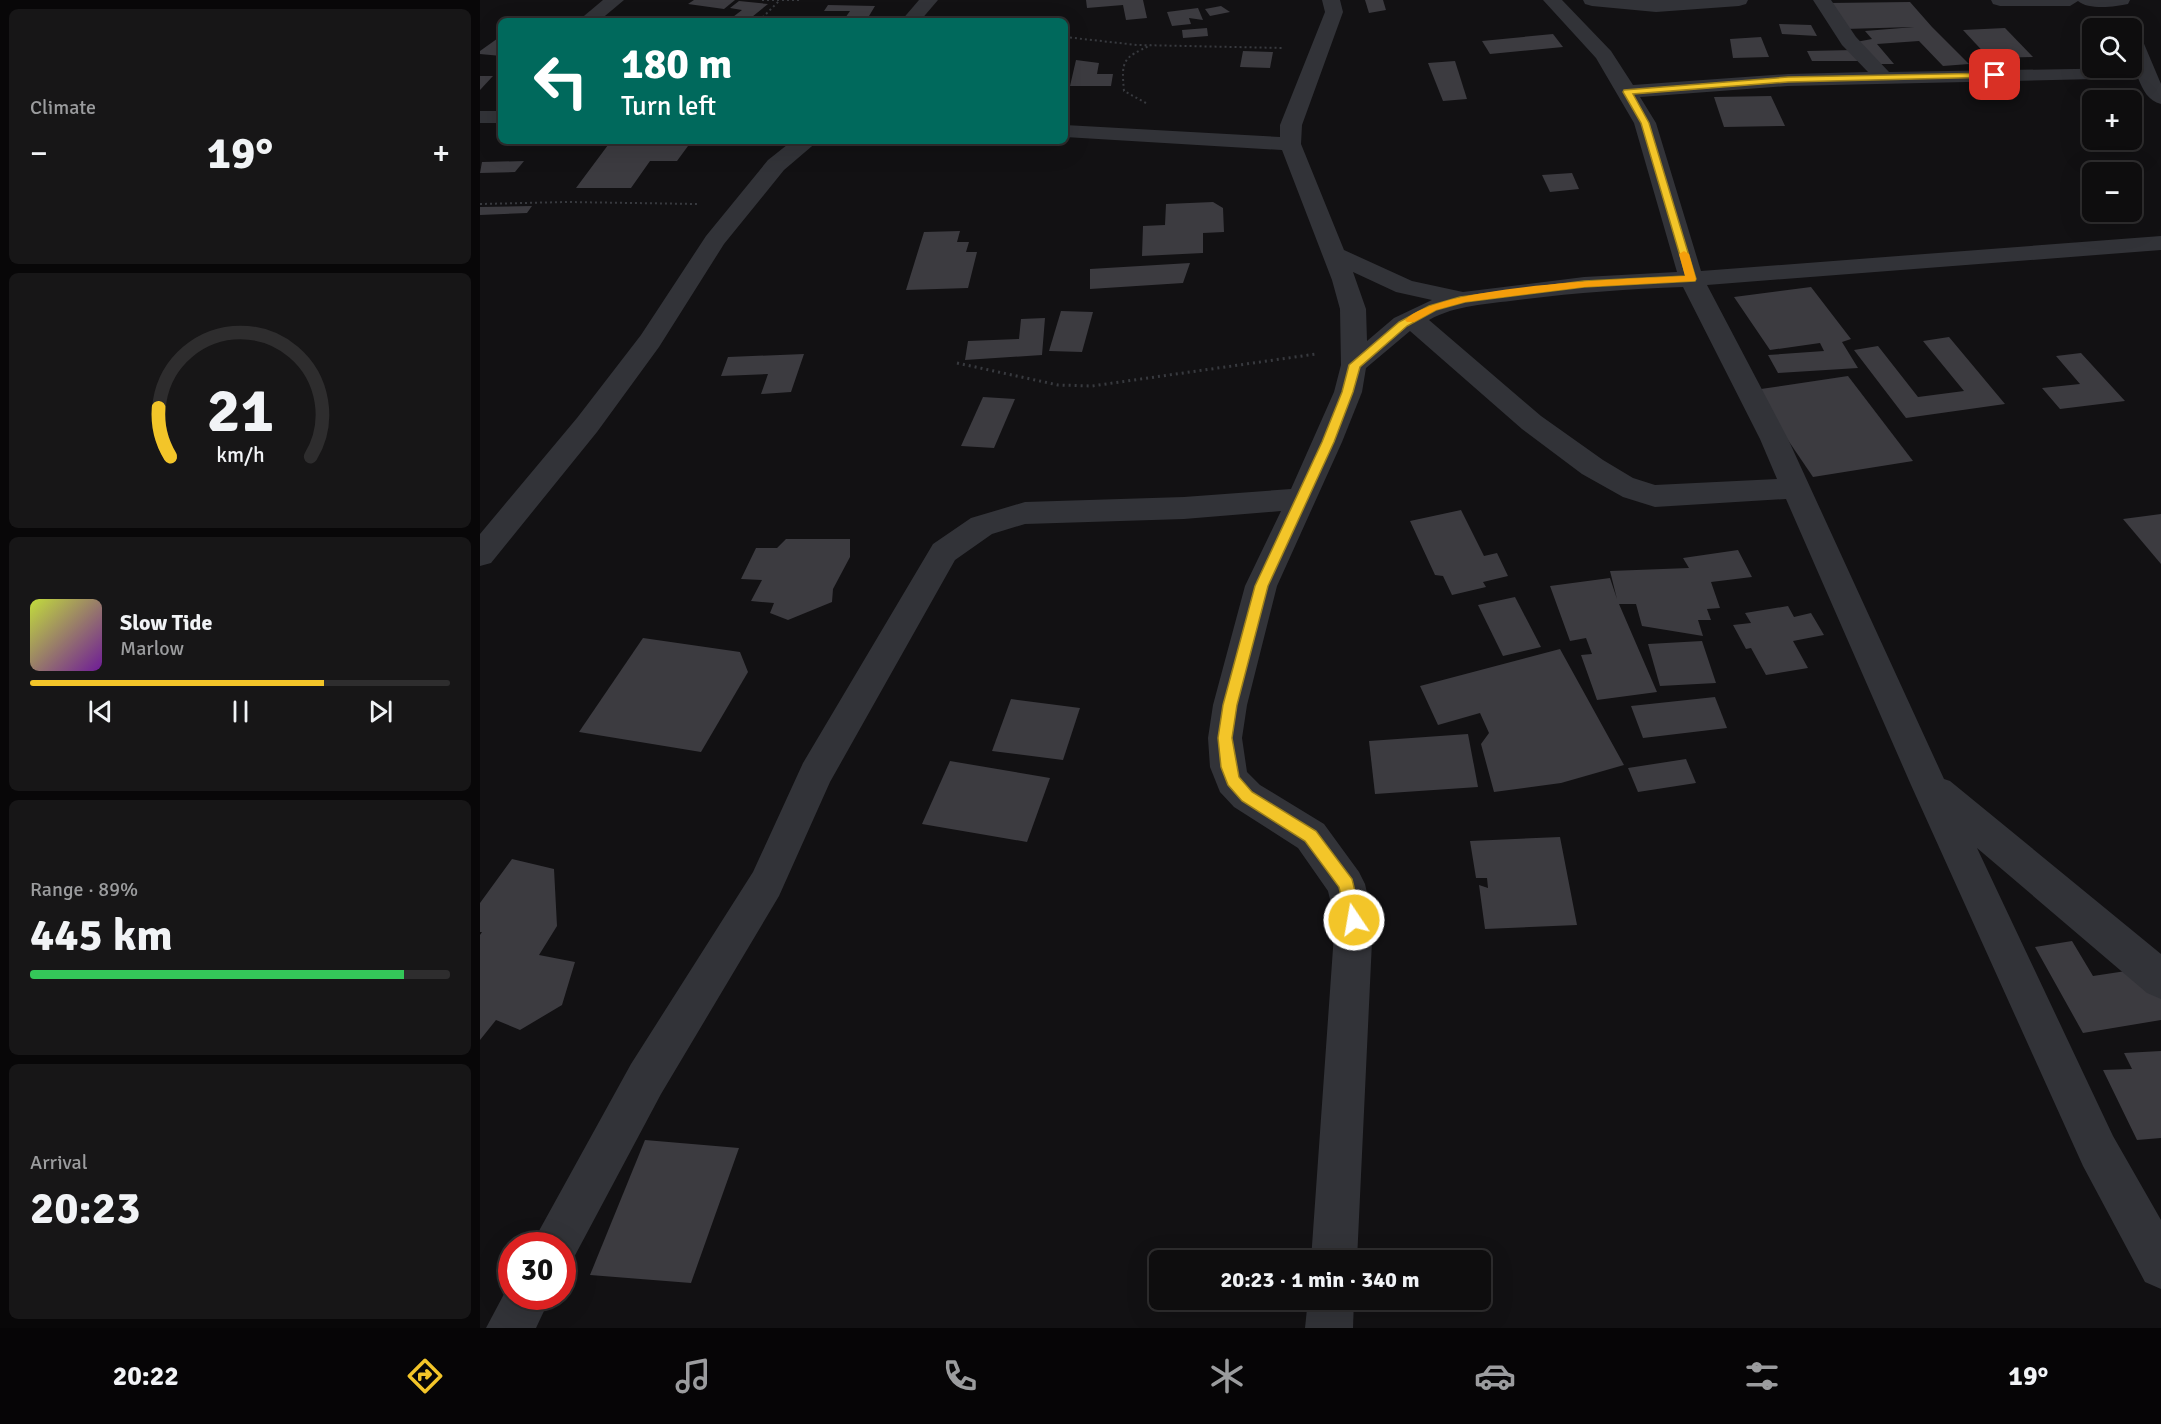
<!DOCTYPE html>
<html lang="en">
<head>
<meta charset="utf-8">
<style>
  :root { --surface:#0e0d0e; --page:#171617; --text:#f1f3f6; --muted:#9b9c9e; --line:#2e2d2e; --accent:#f3c529 }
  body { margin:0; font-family:Signika,sans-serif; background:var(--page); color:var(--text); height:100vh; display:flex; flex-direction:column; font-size:22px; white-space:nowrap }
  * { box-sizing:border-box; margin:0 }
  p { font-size:20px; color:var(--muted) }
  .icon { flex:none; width:33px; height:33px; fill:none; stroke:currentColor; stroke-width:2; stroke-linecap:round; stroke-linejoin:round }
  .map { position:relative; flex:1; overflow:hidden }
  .sheet { display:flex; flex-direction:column; gap:9px; padding:9px; background:#080708; width:480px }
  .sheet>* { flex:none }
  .top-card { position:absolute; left:18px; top:18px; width:570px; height:126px; border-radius:9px; box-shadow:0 6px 24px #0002,0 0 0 2px var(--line); background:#00695c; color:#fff; overflow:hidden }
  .tools { position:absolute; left:1602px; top:18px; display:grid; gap:12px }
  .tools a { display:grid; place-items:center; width:60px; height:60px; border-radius:9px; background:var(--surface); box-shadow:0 6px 24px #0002,0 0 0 2px var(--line); font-size:30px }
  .speed { position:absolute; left:18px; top:1232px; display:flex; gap:12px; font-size:30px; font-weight:700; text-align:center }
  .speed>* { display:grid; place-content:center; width:78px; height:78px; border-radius:50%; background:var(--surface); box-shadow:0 6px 24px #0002,0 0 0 2px var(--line); line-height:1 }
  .speed .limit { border:9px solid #d22; background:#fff; color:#111 }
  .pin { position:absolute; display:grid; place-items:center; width:51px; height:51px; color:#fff; margin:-26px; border-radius:12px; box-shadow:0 3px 9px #0006 }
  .me { position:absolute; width:66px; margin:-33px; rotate:348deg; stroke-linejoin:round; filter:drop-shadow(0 0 4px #0008) }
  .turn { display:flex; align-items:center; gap:21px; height:126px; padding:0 24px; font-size:27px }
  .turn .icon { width:78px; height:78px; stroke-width:2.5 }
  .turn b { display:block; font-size:42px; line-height:51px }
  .big { font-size:45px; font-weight:700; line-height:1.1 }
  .sheet .tile { flex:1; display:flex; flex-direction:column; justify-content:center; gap:9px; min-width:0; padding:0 21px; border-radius:9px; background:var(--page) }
  .sheet .dial { align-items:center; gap:0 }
  .dial svg { height:156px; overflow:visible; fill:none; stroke:var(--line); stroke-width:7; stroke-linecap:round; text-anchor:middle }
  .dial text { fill:var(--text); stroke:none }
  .song { display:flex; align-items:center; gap:18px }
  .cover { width:72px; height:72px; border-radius:9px; background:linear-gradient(135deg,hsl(70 70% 55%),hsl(280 70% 35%)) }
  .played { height:6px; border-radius:3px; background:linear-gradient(90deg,var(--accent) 70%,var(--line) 70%) }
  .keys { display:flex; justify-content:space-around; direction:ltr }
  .heat { display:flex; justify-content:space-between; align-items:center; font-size:33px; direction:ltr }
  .charge { height:9px; border-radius:4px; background:linear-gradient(90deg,#34c759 89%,var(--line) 0) }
  .trip { position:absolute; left:669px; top:1250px; width:342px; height:60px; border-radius:9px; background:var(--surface); box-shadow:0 6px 24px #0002,0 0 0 2px var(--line); font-weight:700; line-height:60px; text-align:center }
  .tab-bar { display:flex; height:96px; justify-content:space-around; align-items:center; background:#060506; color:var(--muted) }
  .tab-bar .icon { width:42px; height:42px }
  .tab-bar .on { color:var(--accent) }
  .tab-bar b { font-size:27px; color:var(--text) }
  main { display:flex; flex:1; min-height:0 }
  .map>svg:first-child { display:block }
</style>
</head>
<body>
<main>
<section class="sheet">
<div class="tile"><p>Climate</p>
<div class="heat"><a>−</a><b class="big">19°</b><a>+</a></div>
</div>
<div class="tile dial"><svg viewBox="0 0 100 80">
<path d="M14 69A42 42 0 1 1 86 69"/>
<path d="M14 69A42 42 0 0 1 8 44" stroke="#f3c529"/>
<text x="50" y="56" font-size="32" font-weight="700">21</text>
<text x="50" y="72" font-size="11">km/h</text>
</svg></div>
<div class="tile">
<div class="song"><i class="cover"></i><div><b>Slow Tide</b><p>Marlow</p></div></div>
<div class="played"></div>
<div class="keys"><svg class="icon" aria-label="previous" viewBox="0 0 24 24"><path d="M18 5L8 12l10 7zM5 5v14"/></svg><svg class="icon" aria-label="pause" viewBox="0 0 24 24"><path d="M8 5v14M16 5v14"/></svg><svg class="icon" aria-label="next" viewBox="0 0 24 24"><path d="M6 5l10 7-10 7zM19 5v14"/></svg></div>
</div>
<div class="tile"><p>Range · 89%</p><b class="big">445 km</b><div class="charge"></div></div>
<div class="tile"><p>Arrival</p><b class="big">20:23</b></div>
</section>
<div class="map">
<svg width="1681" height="1328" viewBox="0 0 1681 1328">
  <rect width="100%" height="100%" fill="#121113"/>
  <g fill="#3c3b40">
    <polygon points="214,0 255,0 244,9 208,4"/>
    <polygon points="606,0 663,0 667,18 646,20 643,5 607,8"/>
    <polygon points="885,0 903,0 906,10 889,13"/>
    <polygon points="259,1 288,4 267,21 249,20 262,10 250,8"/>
    <polygon points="1430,2 1452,27 1489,64 1463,66 1439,41 1397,44 1414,64 1395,64 1376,42 1392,39 1385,31 1434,27 1365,29 1349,3"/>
    <polygon points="348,5 395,6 386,21 363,21 370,11 344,11"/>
    <polygon points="741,6 750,12 730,16 725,9"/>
    <polygon points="718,8 723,20 709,18 711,24 692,26 687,12"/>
    <polygon points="1299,24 1331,25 1337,36 1302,34"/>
    <polygon points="727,28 728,36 703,38 702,30"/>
    <polygon points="1525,28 1553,57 1509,58 1483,30"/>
    <polygon points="1073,34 1083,47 1010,54 1002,41"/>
    <polygon points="21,36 21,56 0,54 0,51"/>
    <polygon points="1281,37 1289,57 1253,58 1250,39"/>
    <polygon points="1374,50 1381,61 1332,61 1327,51"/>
    <polygon points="763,51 793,52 790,68 760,67"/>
    <polygon points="596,60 619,63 617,74 633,74 631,86 590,86"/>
    <polygon points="975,61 987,99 963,101 948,63"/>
    <polygon points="0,76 13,76 0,90"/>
    <polygon points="1291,96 1305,126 1244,127 1234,97"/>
    <polygon points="131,141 203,141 200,145 208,146 197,161 170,161 151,188 96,188"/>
    <polygon points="44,161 35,172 0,173 2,162"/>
    <polygon points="1092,173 1099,189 1070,192 1062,175"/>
    <polygon points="733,202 743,208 744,232 723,233 723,253 662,256 663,226 685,225 686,204"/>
    <polygon points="52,206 47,213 0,215 0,207"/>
    <polygon points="480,231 477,242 489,242 486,252 497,252 488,288 426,290 444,232"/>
    <polygon points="710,263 703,283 610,289 610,269"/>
    <polygon points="1331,287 1371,339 1362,342 1378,368 1298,373 1288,355 1344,351 1340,343 1290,350 1254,297"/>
    <polygon points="581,311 613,312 602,352 569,351"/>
    <polygon points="565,318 562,355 485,360 488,341 539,339 541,319"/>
    <polygon points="1469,337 1525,404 1426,418 1374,350 1398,346 1438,397 1484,391 1443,341"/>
    <polygon points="1601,353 1645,401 1580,409 1562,388 1600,384 1576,356"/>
    <polygon points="324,354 311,392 281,394 288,374 241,376 248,357"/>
    <polygon points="1368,376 1433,461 1333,477 1274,390"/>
    <polygon points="503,397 535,399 514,448 481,446"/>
    <polygon points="981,510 1004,556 1017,553 1028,576 1003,582 1006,587 972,595 963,576 955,575 930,521"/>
    <polygon points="1681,514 1681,564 1643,519"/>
    <polygon points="306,539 370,539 370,557 353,589 352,602 308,620 290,613 294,603 271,601 282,580 261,579 276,548 297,548"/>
    <polygon points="1258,550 1272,577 1231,582 1240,608 1227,609 1231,620 1218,620 1223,636 1162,626 1156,604 1139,604 1177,692 1117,700 1101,655 1112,654 1106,638 1090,641 1070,586 1130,578 1137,599 1130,571 1209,568 1203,558"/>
    <polygon points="1035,597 1061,647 1023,656 998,605"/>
    <polygon points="1308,606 1314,617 1331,613 1344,635 1313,641 1328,668 1286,675 1271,648 1266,649 1253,625 1271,623 1265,613"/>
    <polygon points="163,638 260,652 268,672 221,752 99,732"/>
    <polygon points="1222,641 1236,683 1180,686 1168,644"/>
    <polygon points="1080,649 1144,765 1081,783 1014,792 1001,744 1009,733 1000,713 958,725 940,686"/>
    <polygon points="1235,697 1247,728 1163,738 1151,706"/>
    <polygon points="531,699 600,708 583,760 512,751"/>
    <polygon points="988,734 998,787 895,794 889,741"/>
    <polygon points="1206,759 1216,783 1158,792 1148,768"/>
    <polygon points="470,761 570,778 547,842 442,824"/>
    <polygon points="1080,837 1097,925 1005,929 999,885 1008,888 1007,878 996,878 990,841"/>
    <polygon points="32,859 74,869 77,926 59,955 95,962 82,1005 40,1030 16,1020 0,1040 0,935 2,932 0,932 0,903"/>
    <polygon points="1592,941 1613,976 1646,971 1681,983 1681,1020 1603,1033 1555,947"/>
    <polygon points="1681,1051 1681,1138 1657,1140 1623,1070 1652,1069 1644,1053"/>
    <polygon points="165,1140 259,1148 211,1283 110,1275"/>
  </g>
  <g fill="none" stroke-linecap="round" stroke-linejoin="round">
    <g stroke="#383a3f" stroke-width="2" stroke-dasharray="2 3" stroke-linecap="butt">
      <polyline points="282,0 319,0"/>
      <polyline points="279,21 299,1"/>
      <polyline points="585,37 657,45 803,48"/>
      <path d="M666,103L644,91C641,60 643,58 671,45"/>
      <polyline points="0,204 87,202 218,204"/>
    </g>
    <polyline stroke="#383a3f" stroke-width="3" stroke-dasharray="2 4" stroke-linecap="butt" points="477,363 578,385 612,386 836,354"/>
    <g fill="#323338" fill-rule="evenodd">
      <polygon points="123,0 144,0 119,21 98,21"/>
      <polygon points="439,0 458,0 440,21 421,21"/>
      <path d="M842,0H860L863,12L822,125L821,144L864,250L932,281L983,292L1104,277L1197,272L1154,123L1116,58L1063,0H1082L1131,51L1153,85L1308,74L1388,72L1362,45L1333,0H1351L1376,37L1409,72L1652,68L1654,66L1652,33L1659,35L1662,39L1681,84V104C1668,101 1663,90 1658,78L1308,86L1160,97L1176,123L1221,271L1681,236V250L1227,285L1308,439L1464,779L1470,781L1681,954V999L1667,993L1497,848L1633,1136L1681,1220V1289L1665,1282L1603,1166L1431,785L1306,499L1175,507L1143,497L1102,474L1042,429L930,331L886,368L882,392L862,442L797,586L767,705L762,738L767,772L780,785L844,824L879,872L885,884L893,920L877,1260H831L855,920L848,891L818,848L754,807L740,792L730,767L728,738L733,705L765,586L801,511L704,519L545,524L512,534L475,560L350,782L299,896L181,1094L92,1261L82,1265V1245H53L60,1229L151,1064L273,872L323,763L453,544L491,518L545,502L704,497L811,489L854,392L861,365L860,309L852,280L802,150L585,137V125L800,137V125L845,12ZM873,272L916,292L952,300L914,318L887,341L886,309ZM1203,287L1280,439L1297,479L1175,485L1153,478L1123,460L1061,416L949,320C976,305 1007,304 1038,300C1093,293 1147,289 1203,287Z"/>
      <polygon points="1103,0 1268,0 1266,4 1259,6 1176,12 1112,6 1105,4"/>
      <path d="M1511,0H1650L1648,4C1635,7 1608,10 1598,1L1590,6H1520L1513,4Z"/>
      <rect x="0" y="111" width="21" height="12"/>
      <polygon points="312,141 338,141 304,170 244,244 179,347 117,432 11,563 0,566 0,534 97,418 161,335 226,236 288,160"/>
      <polygon points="32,1279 32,1296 71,1296 56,1328 6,1328"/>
      <polygon points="828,1299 874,1299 873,1328 825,1328"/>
    </g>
  </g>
  <polygon fill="#f3c529" stroke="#9e801b" stroke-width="1.5" points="1515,73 1518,74 1518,77 1308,82 1153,94 1169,123 1216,279 1215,281 1104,287 985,302 956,310 927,326 880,367 873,392 854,442 788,586 757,705 752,738 759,777 772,792 836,831 872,879 882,920 879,925 874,928 868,925 859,887 825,841 762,801 748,785 741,767 738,738 743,705 775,586 842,442 862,392 869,365 919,322 949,306 980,297 1104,281 1206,276 1161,123 1143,92 1144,90 1308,77"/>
  <path fill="#f59e0b" d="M1204,251L1209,254L1216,279L1215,281L1104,287L985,302L956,310L934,322H927L925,320C961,284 1150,279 1205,276L1199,254Z"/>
</svg>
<div class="tools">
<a><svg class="icon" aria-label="search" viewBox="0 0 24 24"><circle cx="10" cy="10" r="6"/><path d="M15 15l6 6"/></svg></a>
<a>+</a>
<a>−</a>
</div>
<div class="speed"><div class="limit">30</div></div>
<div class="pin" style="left:1515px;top:75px;background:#d93025"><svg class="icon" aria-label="arrive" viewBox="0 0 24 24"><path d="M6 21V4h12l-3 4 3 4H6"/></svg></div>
<svg class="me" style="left:874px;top:920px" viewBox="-20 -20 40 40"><circle r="17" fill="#f3c529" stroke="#fff" stroke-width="3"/><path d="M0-11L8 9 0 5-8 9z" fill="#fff"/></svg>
<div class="trip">20:23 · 1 min · 340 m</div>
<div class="top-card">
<div class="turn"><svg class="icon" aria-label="left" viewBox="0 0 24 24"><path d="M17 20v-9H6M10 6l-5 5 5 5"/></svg><div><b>180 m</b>Turn left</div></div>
</div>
</div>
</main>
<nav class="tab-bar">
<b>20:22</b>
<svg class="icon on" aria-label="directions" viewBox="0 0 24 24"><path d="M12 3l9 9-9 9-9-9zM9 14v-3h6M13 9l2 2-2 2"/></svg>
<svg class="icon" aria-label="music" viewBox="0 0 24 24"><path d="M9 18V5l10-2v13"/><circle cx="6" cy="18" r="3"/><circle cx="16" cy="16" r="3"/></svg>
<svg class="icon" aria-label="phone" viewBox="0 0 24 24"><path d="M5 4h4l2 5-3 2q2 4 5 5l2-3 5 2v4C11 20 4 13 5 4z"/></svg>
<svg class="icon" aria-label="climate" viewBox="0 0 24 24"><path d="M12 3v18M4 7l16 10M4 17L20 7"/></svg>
<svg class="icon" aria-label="car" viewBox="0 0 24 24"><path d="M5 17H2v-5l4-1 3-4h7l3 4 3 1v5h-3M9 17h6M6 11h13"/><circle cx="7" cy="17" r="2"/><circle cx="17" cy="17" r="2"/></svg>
<svg class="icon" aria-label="filters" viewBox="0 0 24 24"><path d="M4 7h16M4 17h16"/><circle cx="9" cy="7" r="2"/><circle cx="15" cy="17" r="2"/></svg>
<b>19°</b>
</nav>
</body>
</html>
